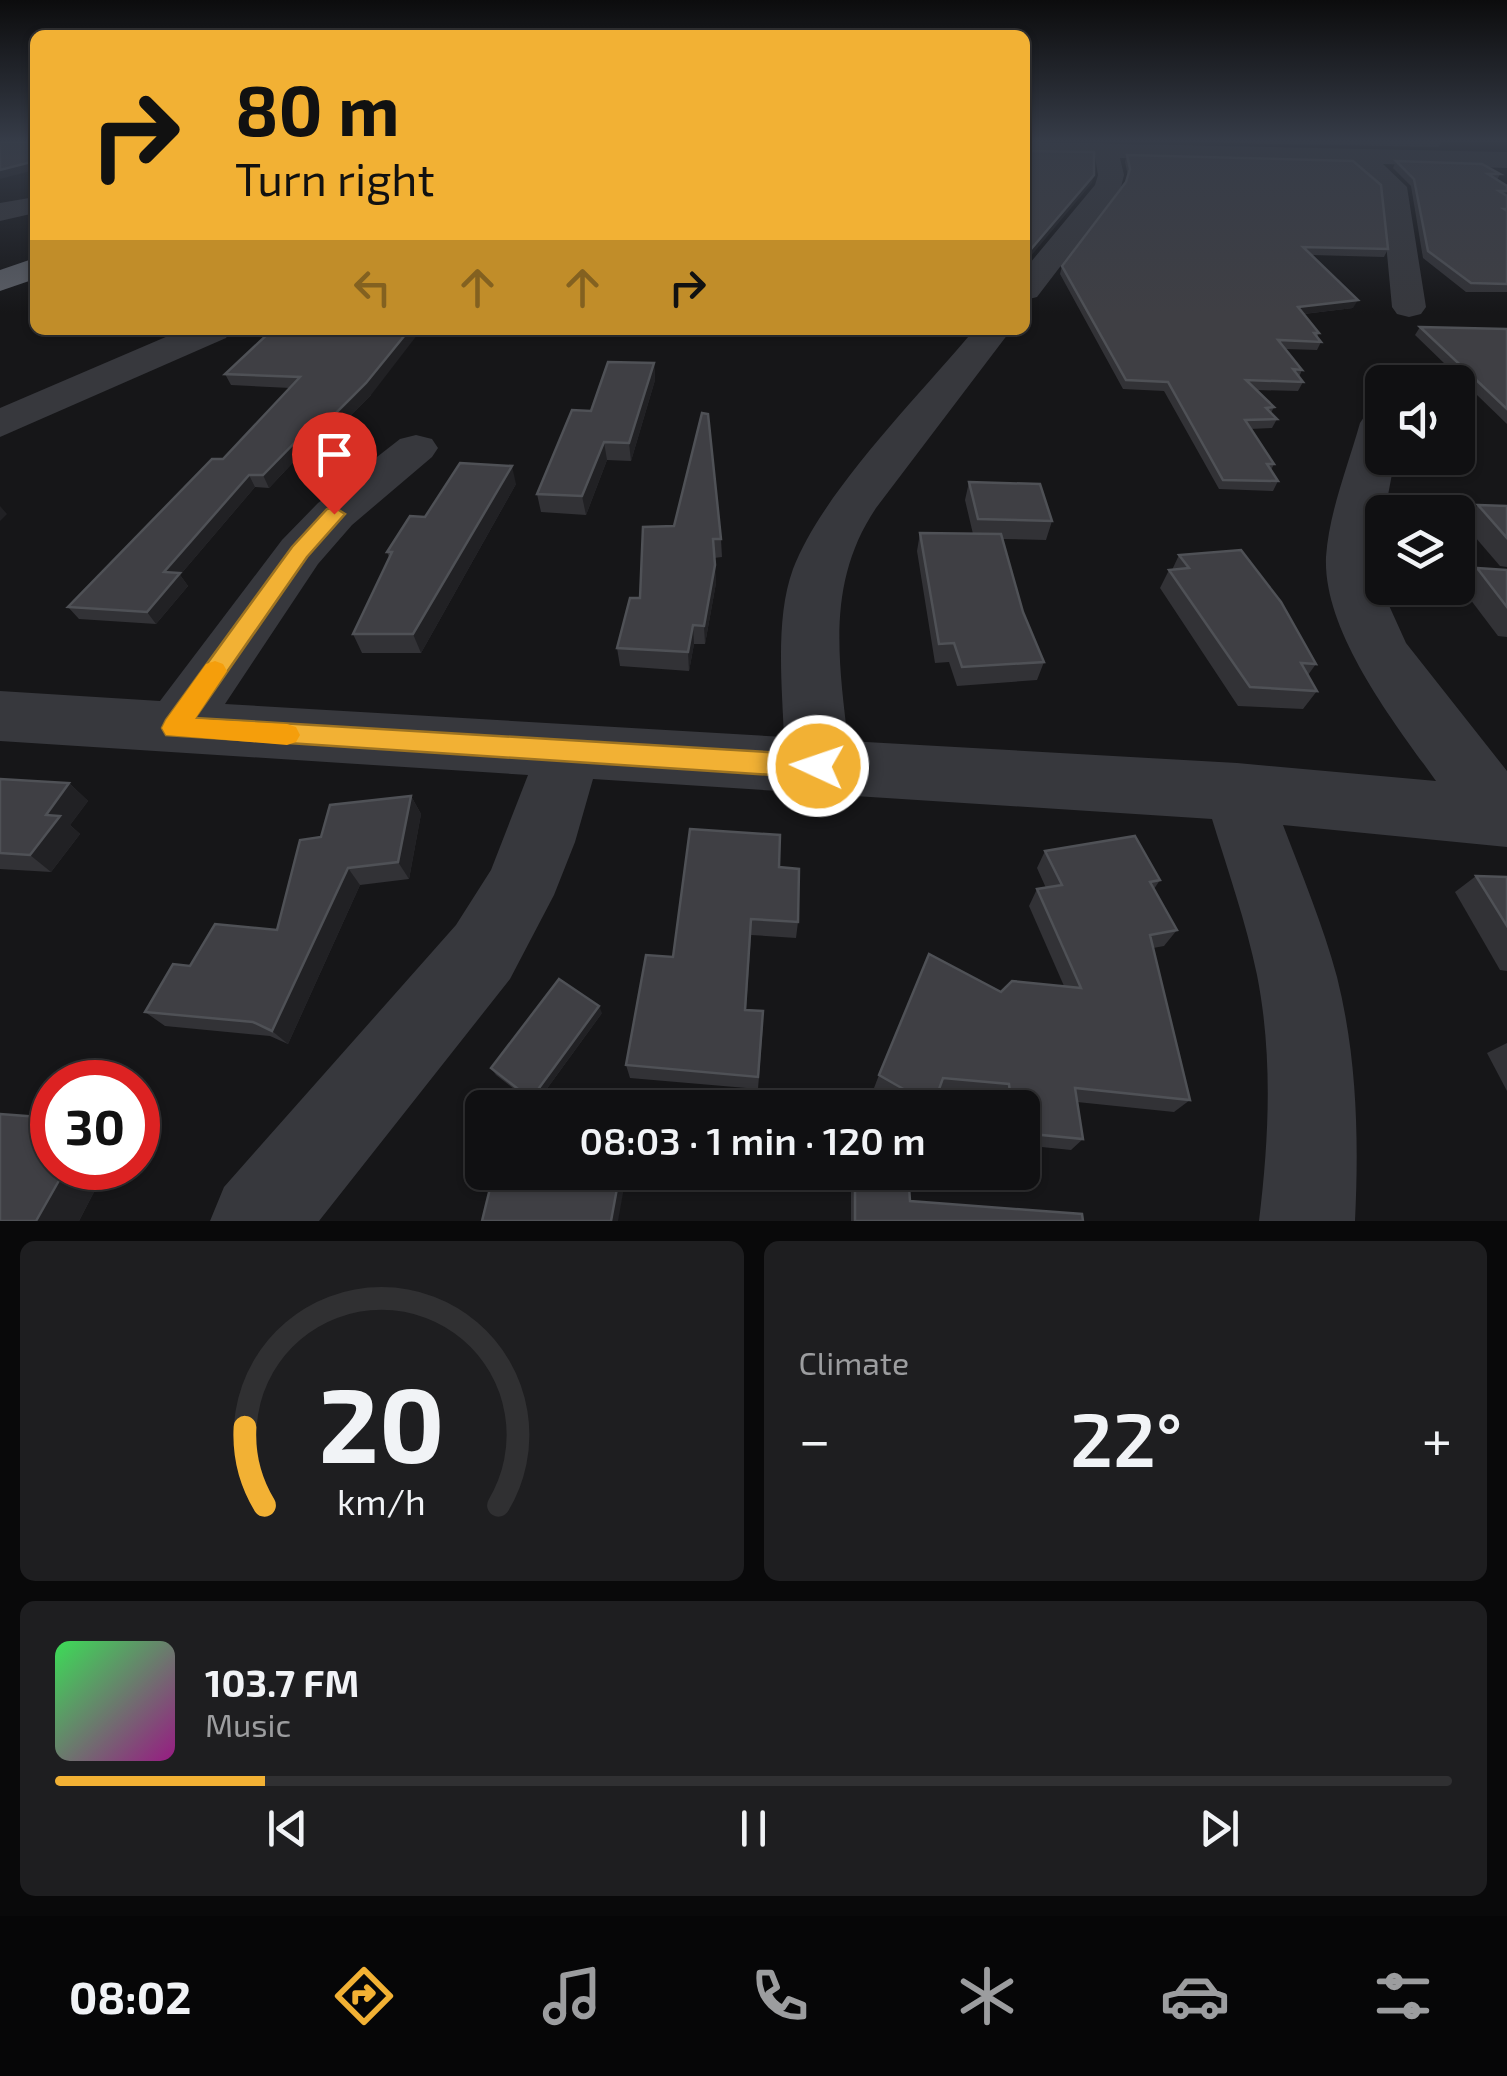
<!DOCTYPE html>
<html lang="en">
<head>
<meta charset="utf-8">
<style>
  :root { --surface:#101012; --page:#1e1e20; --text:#f1f3f6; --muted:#9c9d9f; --line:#303032; --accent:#f2b134 }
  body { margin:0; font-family:"Exo 2",sans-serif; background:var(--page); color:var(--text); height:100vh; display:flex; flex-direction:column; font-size:38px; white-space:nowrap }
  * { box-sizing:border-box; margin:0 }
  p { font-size:32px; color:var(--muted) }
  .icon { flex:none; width:55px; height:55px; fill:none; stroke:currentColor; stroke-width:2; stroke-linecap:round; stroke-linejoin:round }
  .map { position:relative; height:1221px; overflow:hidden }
  .drawer { display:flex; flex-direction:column; gap:20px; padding:20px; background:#09090a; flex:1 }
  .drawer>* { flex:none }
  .top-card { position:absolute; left:30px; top:30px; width:1000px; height:305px; border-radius:15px; box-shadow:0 2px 8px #0004,0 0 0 2px var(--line); background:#f2b134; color:#111; overflow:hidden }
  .tools { position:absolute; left:1365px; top:365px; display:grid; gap:20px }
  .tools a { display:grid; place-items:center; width:110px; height:110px; border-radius:15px; background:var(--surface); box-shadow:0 2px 8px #0004,0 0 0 2px var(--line); font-size:50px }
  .speed { position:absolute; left:30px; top:1060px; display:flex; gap:20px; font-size:50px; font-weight:700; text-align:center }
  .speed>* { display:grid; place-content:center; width:130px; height:130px; border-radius:50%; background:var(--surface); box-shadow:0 2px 8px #0004,0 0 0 2px var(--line); line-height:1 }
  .speed .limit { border:15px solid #d22; background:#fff; color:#111 }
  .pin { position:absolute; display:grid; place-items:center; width:85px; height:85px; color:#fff; margin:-102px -42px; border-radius:50% 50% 50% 0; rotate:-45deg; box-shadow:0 0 10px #0007 }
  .pin .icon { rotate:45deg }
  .me { position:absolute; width:110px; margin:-55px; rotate:273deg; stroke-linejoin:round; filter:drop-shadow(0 0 8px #0008) }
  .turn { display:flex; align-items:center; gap:35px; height:210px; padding:0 40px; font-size:45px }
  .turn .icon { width:130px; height:130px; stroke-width:2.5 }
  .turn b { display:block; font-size:70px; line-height:85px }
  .lanes { display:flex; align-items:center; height:95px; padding:0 40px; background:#0003; justify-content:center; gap:50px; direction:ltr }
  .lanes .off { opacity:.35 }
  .big { font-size:75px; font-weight:600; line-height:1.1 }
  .drawer .card { flex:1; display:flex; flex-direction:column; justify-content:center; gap:15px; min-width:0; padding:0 35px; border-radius:15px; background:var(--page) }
  .drawer .dial { align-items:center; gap:0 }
  .dial svg { height:260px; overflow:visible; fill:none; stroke:var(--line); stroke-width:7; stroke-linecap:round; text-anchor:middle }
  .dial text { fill:var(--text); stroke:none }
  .song { display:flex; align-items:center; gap:30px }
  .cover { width:120px; height:120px; border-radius:15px; background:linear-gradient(135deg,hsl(130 70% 55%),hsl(310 70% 35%)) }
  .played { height:10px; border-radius:5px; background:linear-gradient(90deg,var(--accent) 15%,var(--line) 15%) }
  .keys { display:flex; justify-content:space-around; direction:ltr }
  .heat { display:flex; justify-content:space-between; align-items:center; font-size:55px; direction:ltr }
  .drawer .tiles { flex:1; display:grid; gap:20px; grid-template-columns:1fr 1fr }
  .card:last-child { grid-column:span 2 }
  .trip { position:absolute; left:465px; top:1090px; width:575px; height:100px; border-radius:15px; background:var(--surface); box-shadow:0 2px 8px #0004,0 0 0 2px var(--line); font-weight:600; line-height:100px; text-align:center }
  .dock { display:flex; height:160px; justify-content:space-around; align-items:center; background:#060607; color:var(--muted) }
  .dock .icon { width:70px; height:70px }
  .dock .on { color:var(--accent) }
  .dock b { font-size:45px; color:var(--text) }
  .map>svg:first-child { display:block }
</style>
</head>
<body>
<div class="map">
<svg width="1507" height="1221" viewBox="0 0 1507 1221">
  <rect width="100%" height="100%" fill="#161618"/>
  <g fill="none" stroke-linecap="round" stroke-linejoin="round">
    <g fill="#37383d" fill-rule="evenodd">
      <polygon points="1025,142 1507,152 1507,168 1383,164 1407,187 1426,307 1421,314 1409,317 1397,314 1392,307 1381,190 1351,164 1120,158 1124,175 1121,187 1037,297 1025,300 1025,269 1095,185 1098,175 1095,157 1025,155"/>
      <polygon points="35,197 35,213 0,221 0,203"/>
      <polygon points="182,330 231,330 226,338 0,437 0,408"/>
      <path d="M974,330H1011L876,508C827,581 838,657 848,741L1237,763L1436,781C1394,722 1323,632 1326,557C1329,512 1348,466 1360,423L1366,414L1382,411V458H1395L1379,543L1382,590L1406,643L1507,771V847L1283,825C1302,875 1323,925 1337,977C1357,1057 1359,1139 1355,1221H1259C1269,1139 1273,1056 1257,975C1246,922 1228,871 1212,819L593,779L575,842L554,895L510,979L319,1221H210L224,1187L456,925L491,870L528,775L0,741V691L160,701L282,540L318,503L400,439L416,435L432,439L438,448L432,457L352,525L318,564L225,704L784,737C782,685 775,618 793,569C823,491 919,396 974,330Z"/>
    </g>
    <polygon fill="#5b5e65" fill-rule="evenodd" points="35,258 35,279 0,291 0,270"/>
  </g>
  <g fill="#323236">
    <polygon points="1188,142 1441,142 1439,147"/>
    <polygon points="1127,155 1388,249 1384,257 1312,255 1353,308 1304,314 1319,333 1317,337 1321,342 1317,350 1285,349 1302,370 1299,377 1303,382 1298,391 1256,390 1274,407 1271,413 1277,419 1272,428 1250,429 1274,464 1271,470 1278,481 1273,491 1219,489 1164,391 1123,389 1060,274 1062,266 1126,182 1128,176 1125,162"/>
    <polygon points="1396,161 1500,174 1497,180 1507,186 1507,292 1466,292 1423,258 1411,186 1393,168"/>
    <polygon points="1420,327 1507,329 1507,424 1415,335"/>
    <polygon points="272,330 371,395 327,439 316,438 269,488 255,487 180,575 188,586 156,624 79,619 68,607 223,459 290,388 231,385 225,374"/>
    <polygon points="828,330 928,330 928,333"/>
    <polygon points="654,363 655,380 631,461 607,460 586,515 541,512 537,494 591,411"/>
    <polygon points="969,482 1052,521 1046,540 1002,539 1023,612 1044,662 1037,680 957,686 949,662 935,663 917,551 920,533 973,534 965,500"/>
    <polygon points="516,484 421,653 362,653 353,634 389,557 387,552 425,517"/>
    <polygon points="1478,505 1507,506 1507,567 1500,566 1463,523"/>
    <polygon points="674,526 721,539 722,557 714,558 716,583 705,644 694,644 689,671 620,666 617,648"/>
    <polygon points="1179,555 1316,664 1308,675 1317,691 1303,709 1238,706 1160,588 1169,570 1172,570"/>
    <polygon points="1477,568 1507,570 1507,637 1498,636 1461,587"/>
    <polygon points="0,779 69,783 88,801 70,825 80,834 51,872 0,869"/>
    <polygon points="411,796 421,814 409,879 360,885 288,1044 270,1036 165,1026 145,1012 190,966 277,930 321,837"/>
    <polygon points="1045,851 1160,880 1154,889 1177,930 1164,946 1153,948 1190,1100 1174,1112 1077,1102 1083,1139 1071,1150 1022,1145 1022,1108 1001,1108 1000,1097 938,1091 932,1108 909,1108 874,1088 879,1075 1001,992 1064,986 1029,906 1037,889 1046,888 1037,868"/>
    <polygon points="779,867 798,922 796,938 751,935 746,1010 763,1025 758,1089 630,1078 626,1065 673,957"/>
    <polygon points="1476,876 1507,877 1507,971 1500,970 1455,892"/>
    <polygon points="602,1013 535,1105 496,1075 491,1068"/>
    <polygon points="1507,1043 1507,1091 1487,1053"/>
    <polygon points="0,1114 105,1191 95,1190 79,1221 0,1221"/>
    <polygon points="851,1172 908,1172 910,1201 1083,1221 851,1221"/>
  </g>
  <g fill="#212124">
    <polygon points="35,161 35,170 0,179 0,170"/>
    <polygon points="1094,175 1092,183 1025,263 1026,255"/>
    <polygon points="1358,300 1353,308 1294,315 1298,307"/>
    <polygon points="409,330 421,330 371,395 327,439 322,427"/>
    <polygon points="654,363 655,380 631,461 629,443"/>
    <polygon points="311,426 316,438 269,488 263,475"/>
    <polygon points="604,442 607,460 586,515 582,496"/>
    <polygon points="512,466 516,484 421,653 413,634"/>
    <polygon points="249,475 255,487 180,575 188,586 156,624 147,612 164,572"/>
    <polygon points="0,506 7,514 0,521"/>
    <polygon points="715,565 716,583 705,644 704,626"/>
    <polygon points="693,625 694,644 689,671 688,652"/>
    <polygon points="69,783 88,801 70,825 80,834 51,872 30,855 46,815"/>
    <polygon points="411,796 421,814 409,879 398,862"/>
    <polygon points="348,868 360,885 288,1044 272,1031"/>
    <polygon points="751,919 751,935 745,1024 745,1010"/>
    <polygon points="599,1006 602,1013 535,1105 531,1099"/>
    <polygon points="77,1168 117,1168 105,1191 72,1178"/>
    <polygon points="620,1172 625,1182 618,1221 611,1221"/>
    <polygon points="61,1177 95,1190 79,1221 36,1221"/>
  </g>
  <g fill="#3f3f44" stroke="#4f5156" stroke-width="2.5">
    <polygon points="0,142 35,142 35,161 0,170"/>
    <polygon points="1025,143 1027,151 1094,152 1094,175 1026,255"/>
    <polygon points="1127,155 1353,161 1381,185 1388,249 1303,247 1358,300 1298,307 1319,333 1314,333 1321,342 1278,340 1302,370 1293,369 1303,382 1246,380 1274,407 1266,408 1277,419 1245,420 1274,464 1267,464 1278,481 1223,480 1168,382 1126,380 1062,266 1126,182 1130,169"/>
    <polygon points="1396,161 1482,164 1500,174 1488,174 1507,186 1507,191 1499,191 1507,196 1507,209 1504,209 1507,211 1507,284 1471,283 1428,251 1414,179"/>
    <polygon points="1420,327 1507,329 1507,409"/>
    <polygon points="272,330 409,330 366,383 322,427 311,426 263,475 249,475 164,572 180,573 147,612 68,607 212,459 223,459 300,377 225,374"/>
    <polygon points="608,362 654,363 629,443 604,442 582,496 537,494 572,410 591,411"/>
    <polygon points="702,413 708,414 721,539 713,539 715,565 704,626 693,625 688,652 617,648 630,598 640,598 643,527 674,526"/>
    <polygon points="460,463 512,466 413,634 353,634 392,552 387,552 410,516 425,517"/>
    <polygon points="969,482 1040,484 1052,521 978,519"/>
    <polygon points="1478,505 1507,506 1507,538"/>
    <polygon points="920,533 1001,534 1023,612 1044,662 962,667 954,643 939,644"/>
    <polygon points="1241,550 1281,602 1316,664 1301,663 1317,691 1250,687 1169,570 1189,568 1179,555"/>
    <polygon points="1477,568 1507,570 1507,607"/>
    <polygon points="0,779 69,783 46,815 60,816 30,855 0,853"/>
    <polygon points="411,796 398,862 348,868 272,1031 253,1022 145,1012 173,964 190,966 215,924 277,930 300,840 321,837 330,805"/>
    <polygon points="690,829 780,835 779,867 799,869 798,922 751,919 745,1010 763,1011 758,1077 626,1065 646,955 673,957"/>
    <polygon points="1135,836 1160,880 1150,882 1177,930 1150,935 1190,1100 1075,1088 1083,1139 1022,1133 1022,1108 1012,1108 1009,1084 943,1078 933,1106 879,1075 929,954 1001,992 1012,981 1081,988 1037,889 1062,885 1045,851"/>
    <polygon points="1476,876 1507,877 1507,926"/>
    <polygon points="559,979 599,1006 531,1099 491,1068"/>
    <polygon points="0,1114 52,1118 52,1168 77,1168 72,1178 61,1177 36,1221 0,1221"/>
    <polygon points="494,1172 620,1172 611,1221 482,1221"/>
    <polygon points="855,1172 908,1172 910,1201 1082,1214 1083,1221 855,1221"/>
  </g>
  <linearGradient id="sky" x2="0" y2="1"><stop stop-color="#0c0c0d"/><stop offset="0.45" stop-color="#363c48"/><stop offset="1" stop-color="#363c48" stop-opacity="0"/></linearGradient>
  <rect width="1507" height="313" fill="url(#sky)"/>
  <polygon fill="#f2b134" stroke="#9d7322" stroke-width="2.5" points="334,507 345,514 307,557 195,718 818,755 827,758 831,766 827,774 818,778 166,735 162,728 166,720 292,547 327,509"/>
  <polygon fill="#f59e0b" points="215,661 223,664 227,671 195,719 287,724 296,727 300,735 296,742 287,745 166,735 162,728 166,720 206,664"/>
</svg>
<div class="tools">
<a><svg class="icon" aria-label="sound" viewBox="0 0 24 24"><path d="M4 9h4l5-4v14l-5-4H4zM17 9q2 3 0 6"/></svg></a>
<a><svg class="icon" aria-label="layers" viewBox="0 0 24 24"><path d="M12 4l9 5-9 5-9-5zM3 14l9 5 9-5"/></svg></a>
</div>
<div class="speed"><div class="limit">30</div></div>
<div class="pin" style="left:334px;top:514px;background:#d93025"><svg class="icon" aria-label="arrive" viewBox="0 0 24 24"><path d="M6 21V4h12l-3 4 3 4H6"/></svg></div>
<svg class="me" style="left:818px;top:766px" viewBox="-20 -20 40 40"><circle r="17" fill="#f2b134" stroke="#fff" stroke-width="3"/><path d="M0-11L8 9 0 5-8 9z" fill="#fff"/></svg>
<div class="trip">08:03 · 1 min · 120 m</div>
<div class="top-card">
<div class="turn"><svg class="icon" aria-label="right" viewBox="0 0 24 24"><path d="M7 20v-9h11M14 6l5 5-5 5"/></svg><div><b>80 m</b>Turn right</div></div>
<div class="lanes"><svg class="icon off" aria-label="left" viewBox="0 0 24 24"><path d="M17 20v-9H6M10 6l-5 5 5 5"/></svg><svg class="icon off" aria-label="ahead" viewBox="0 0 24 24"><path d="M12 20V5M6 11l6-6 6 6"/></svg><svg class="icon off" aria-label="ahead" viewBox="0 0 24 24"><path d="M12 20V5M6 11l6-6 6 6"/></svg><svg class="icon" aria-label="right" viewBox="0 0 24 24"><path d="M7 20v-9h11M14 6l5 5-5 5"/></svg></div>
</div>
</div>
<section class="drawer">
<div class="tiles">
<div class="card dial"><svg viewBox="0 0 100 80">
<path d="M14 69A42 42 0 1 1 86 69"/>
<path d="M14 69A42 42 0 0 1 8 45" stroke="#f2b134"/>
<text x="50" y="56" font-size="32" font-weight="700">20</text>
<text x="50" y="72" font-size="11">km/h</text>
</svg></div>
<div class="card"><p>Climate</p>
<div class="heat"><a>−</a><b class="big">22°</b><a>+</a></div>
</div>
<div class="card">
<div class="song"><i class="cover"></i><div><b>103.7 FM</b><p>Music</p></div></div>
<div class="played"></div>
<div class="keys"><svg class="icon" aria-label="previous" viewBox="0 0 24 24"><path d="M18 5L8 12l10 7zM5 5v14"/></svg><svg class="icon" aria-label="pause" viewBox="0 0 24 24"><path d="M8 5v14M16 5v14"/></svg><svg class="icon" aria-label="next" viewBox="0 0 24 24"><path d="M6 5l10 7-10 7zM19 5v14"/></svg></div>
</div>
</div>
</section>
<nav class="dock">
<b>08:02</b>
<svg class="icon on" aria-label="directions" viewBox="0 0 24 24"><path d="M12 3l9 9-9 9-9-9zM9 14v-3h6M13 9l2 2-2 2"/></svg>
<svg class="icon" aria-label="music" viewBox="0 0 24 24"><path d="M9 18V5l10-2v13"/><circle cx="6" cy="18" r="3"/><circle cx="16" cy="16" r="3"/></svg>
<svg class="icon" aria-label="phone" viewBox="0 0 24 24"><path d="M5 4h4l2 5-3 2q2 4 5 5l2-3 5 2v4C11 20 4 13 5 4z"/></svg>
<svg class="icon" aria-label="climate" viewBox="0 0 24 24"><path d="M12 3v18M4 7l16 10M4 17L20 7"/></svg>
<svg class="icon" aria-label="car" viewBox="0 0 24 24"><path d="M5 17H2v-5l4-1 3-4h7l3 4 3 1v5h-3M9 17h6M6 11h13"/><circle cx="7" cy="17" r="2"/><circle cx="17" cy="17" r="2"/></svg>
<svg class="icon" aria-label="filters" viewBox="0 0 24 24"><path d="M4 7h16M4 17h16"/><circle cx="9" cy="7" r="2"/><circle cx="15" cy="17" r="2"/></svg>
</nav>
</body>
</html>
